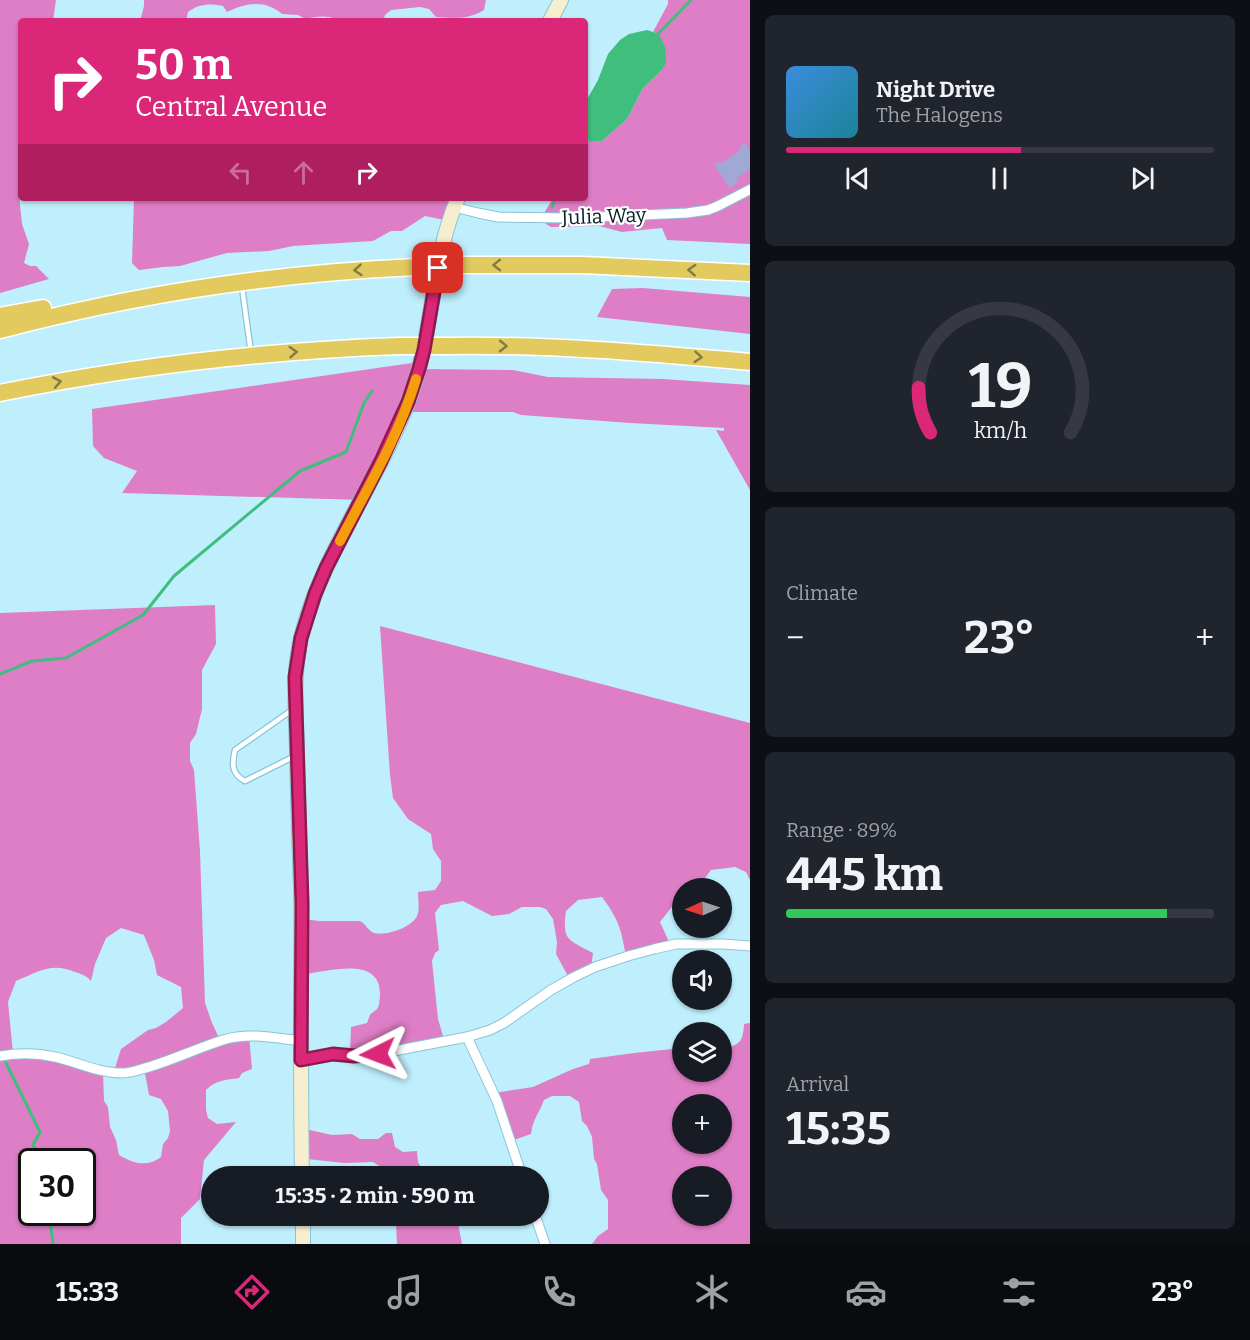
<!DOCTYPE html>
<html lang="en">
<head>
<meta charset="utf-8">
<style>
  :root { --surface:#171b24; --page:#20242c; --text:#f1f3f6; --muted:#9ea1a6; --line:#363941; --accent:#db2777 }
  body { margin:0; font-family:Bitter,serif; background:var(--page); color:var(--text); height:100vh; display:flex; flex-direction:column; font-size:22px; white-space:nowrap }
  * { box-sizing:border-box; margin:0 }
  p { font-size:20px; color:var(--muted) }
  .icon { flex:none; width:33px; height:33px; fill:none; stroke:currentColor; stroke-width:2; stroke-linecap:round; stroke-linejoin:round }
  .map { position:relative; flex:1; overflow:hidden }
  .drawer { display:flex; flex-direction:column; gap:15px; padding:15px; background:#0d0f14; width:500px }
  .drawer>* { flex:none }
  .hud { position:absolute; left:18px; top:18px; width:570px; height:183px; border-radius:6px; box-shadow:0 2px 4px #0004; background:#db2777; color:#fff; overflow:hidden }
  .needle { width:39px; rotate:267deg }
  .buttons { position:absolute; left:672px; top:878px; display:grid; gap:12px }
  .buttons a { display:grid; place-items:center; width:60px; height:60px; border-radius:50%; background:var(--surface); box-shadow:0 2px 4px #0004; font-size:30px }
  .speed { position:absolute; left:18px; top:1148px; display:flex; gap:12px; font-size:30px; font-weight:700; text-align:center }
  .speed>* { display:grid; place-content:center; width:78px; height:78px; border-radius:50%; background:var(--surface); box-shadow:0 2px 4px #0004; line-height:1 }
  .speed .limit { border:3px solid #111; border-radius:9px; background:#fff; color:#111 }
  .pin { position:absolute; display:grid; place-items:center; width:51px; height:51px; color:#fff; margin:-26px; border-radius:12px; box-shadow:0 3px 9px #0006 }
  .me { position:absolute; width:66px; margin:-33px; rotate:267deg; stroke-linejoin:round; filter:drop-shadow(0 0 4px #0008) }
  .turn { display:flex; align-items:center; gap:21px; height:126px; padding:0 18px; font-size:27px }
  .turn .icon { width:78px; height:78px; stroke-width:2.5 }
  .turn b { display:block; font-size:42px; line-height:51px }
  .lanes { display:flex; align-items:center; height:57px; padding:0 18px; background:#0003; justify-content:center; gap:30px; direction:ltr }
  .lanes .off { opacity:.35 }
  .big { font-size:45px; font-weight:700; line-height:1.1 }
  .drawer .widget { flex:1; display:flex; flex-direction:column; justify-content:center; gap:9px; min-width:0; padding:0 21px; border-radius:9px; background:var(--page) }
  .drawer .dial { align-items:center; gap:0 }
  .dial svg { height:156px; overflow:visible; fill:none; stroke:var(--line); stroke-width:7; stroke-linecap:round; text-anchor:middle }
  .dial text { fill:var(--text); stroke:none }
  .song { display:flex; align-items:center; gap:18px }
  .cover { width:72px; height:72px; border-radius:9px; background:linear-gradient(135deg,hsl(210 70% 55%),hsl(190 70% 35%)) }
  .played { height:6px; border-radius:3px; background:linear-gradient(90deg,var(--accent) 55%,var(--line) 55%) }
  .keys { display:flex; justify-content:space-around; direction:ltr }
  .heat { display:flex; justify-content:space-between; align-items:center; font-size:33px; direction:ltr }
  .charge { height:9px; border-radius:4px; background:linear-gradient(90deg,#34c759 89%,var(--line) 0) }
  .trip { position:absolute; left:201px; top:1166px; width:348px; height:60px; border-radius:30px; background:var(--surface); box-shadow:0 2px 4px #0004; font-weight:700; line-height:60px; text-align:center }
  .tabs { display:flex; height:96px; justify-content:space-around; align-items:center; background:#090b0e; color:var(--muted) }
  .tabs .icon { width:42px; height:42px }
  .tabs .current { color:var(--accent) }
  .tabs b { font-size:27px; color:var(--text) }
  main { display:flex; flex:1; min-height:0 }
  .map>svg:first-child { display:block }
</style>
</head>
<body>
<main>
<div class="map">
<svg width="751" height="1244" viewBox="0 0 751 1244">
  <rect width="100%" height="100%" fill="#bfeffd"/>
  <g fill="#de7ec6" fill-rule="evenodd">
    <polygon points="0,0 56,0 53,21 21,21 21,191 19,195 22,224 29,244 24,263 30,266 36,266 49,279 0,293"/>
    <path d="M144,0H486L484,10C467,20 455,18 436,17L429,9L420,7L391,10L385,15L383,21H339C331,15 315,16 306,19L298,15L282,14C266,0 247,2 227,12L223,6C210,3 198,4 188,12L186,21H140L144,6Z"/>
    <polygon points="668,0 750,0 750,244 667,240 662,228 622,232 599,226 551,227 540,220 553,198 585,198 585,144 587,140 590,142 602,141 627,119 643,88 661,71 659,34 653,32 668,4"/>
    <polygon points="134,198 462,198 449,221 425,216 402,231 391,231 373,241 293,246 269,251 227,253 180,266 163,267 139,270 132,263"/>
    <polygon points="643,288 750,297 750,334 597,317 612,289"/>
    <polygon points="412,363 420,364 422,369 513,370 548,377 663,379 750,385 750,490 716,430 724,431 724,428 630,423 521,415 513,412 407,412 362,500 122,493 137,471 104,458 93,446 92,409"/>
    <path d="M215,605L216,644L202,670V709L196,734L190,743V761L194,770L200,851L205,1003L212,1023L220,1040L249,1036L252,1069L242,1073L239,1078C227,1080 215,1080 206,1090V1110L208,1118L217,1124L236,1122L204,1160L200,1199L181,1218V1244H0V613ZM121,928L144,935L154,960L157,975L181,987L183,1008L166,1022L156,1028L148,1030L121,1049L114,1071L144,1068L149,1095L161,1099L168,1111L170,1131L168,1138L163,1144L161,1157C146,1168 133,1163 119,1155L116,1140L110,1127L108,1107L104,1101L103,1071L13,1053L8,1002L16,981C38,972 51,962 75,972C82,974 87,976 91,981L95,964L106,938ZM32,1161H82V1212H32Z"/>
    <path d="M380,626L750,723V880L746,872L735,867L711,870L705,878V886L682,888V894L660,922L670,944L626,956C621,929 619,920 602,897L578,900L566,911C562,941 568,939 593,953L591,968L569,978L556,954L557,942L553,919L546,909L540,907H522L509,914L492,916L463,901L441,905L435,913L439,950L435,953L432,961L438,1019L444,1039L350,1054L351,1027L367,1023C368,1020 369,1017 370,1015C374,1010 378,1011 379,1004C388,954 334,970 305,974L304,919L319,921H360C366,924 368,931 374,933C386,936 411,928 417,916C420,910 418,900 418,892L435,890L441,881V861L433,849L431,834L408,819L393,798L390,775Z"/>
    <path d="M750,1023V1244H592L598,1236L608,1229V1200L601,1190L597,1164L594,1159L592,1137L587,1126L582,1121L579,1102L570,1096H552L544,1100C539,1114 533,1118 531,1134L511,1141L494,1093L533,1087L573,1069L589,1064L590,1059L634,1053L682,1048V1071H722V1049C739,1045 743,1043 744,1024ZM682,1104H722V1143H682ZM682,1176H722V1215H682Z"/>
    <polygon points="305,1129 332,1135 352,1134 360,1139 378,1139 386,1133 392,1133 395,1147 403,1152 417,1151 418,1162 422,1169 440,1171 444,1176 388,1176 384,1169 373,1162 344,1163 307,1159"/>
    <polygon points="412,1215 439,1215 442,1220 458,1223 462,1244 397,1244 396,1224 409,1221"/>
  </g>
  <polygon fill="#3fbe7d" points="647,30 659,34 665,47 666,63 661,71 643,88 627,119 602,141 590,142 585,137 585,103 598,80 608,54 620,40 629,34"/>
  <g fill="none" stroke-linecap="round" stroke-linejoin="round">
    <g stroke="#3fbe7d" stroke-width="3">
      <polyline points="656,36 691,0"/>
      <polyline points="552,207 556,198"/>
      <polyline points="0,674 32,661 66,658 143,615 174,576 300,471 346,452 364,403 372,391"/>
      <polyline points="6,1063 40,1132 33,1145 43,1161"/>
      <polyline points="49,1212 53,1244"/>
    </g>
  </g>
  <polygon fill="#a0a8d5" points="745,143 750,151 750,169 736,179 738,182 730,188 714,165 721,161 722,163 740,150 738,148"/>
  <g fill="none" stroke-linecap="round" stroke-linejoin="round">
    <defs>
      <g id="lane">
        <polyline points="242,287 251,353"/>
        <path d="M292,710L235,750C232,763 231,774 245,781L295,756"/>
      </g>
      <g id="street">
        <polyline points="454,207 478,213 498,217 574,218 687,213 708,210 718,206 751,189"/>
        <polyline points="467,1037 497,1101 522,1176"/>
        <path d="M0,1056C17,1053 38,1053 55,1057C77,1062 99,1073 122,1073C132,1073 140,1069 149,1067C175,1059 198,1048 223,1040C249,1032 275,1038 301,1041"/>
        <polyline points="301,1060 333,1054 354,1056 378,1054 467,1037 490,1030 504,1023 551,990 574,977 595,967 628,956 654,949 676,944 723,944 751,946"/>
        <polyline points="535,1215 545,1244"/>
      </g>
      <g id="secondary">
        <polyline points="550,21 561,0"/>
        <path d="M302,1176C301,1117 301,1058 301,999C301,961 302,924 301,887C299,841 298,796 297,750C296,712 292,672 302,634C325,545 386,472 414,385C434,324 432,257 458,198"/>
        <polyline points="303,1215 303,1244"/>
      </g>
      <g id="highway">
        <polyline points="460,265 582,265 751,273"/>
        <polyline points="0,316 43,308"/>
        <path d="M0,330C136,294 276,273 416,267"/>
        <path d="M445,346C547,344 649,353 751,362"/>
        <path d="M0,393C131,366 265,351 399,346"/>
      </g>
    </defs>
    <use href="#lane" stroke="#89c5d5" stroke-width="7"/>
    <use href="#street" stroke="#89c5d5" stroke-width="11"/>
    <use href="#secondary" stroke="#89c5d5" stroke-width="16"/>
    <use href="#highway" stroke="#fff" stroke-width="19"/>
    <use href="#lane" stroke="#fff" stroke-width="4.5"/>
    <use href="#street" stroke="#fff" stroke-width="9"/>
    <use href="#secondary" stroke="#f6efcf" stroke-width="14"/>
    <use href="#highway" stroke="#e2ca5e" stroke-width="16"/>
    <defs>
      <g id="highway-bridge">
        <polyline points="416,267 460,265"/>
        <polyline points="399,346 445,346"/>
      </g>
    </defs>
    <use href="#highway-bridge" stroke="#fff" stroke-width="19" stroke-linecap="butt"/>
    <use href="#highway-bridge" stroke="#e2ca5e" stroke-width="16"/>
  </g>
  <defs><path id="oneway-chevron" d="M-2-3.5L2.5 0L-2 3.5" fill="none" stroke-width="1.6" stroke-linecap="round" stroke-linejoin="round" transform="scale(1.5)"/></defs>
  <g stroke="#7f7c44">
    <use href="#oneway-chevron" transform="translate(497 265) rotate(179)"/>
    <use href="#oneway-chevron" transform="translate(358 270) rotate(176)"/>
    <use href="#oneway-chevron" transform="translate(692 270) rotate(-177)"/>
    <use href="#oneway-chevron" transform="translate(503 346) rotate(1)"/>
    <use href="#oneway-chevron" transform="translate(293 352) rotate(-4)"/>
    <use href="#oneway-chevron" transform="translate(698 357) rotate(5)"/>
    <use href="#oneway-chevron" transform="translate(57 382) rotate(-10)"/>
  </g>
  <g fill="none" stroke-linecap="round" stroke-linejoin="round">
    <defs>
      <polyline id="route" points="378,1054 354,1056 333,1054 301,1060 302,904 295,677 301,638 315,594 326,568 381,461 408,402 419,369 424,350 438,268"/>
    </defs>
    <use href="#route" stroke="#8e194d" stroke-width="15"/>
    <use href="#route" stroke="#db2777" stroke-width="10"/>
    <path stroke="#f59e0b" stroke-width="10" d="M340,541C367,489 399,436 416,379"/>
  </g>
  <g text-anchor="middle" stroke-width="4.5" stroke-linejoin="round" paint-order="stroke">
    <g font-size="20" fill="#051d24" stroke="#fff">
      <text transform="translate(604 216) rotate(-2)" y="7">Julia Way</text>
    </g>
  </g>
</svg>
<div class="buttons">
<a><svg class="needle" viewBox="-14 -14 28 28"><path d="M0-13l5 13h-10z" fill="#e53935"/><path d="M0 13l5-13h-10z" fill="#9ea1a6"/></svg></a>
<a><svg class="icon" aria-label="sound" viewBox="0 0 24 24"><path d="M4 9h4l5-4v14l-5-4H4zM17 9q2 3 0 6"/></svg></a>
<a><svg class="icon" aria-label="layers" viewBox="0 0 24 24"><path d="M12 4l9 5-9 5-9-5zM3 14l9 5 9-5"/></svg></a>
<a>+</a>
<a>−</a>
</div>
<div class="speed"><div class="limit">30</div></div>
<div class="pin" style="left:438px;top:268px;background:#d93025"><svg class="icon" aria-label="arrive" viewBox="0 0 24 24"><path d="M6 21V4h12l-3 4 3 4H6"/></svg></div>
<svg class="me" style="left:378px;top:1054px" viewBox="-20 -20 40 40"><path d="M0-17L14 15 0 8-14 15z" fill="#db2777" stroke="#fff" stroke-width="4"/></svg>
<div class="trip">15:35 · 2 min · 590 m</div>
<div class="hud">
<div class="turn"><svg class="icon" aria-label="right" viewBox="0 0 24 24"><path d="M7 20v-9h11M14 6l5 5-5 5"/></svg><div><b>50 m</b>Central Avenue</div></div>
<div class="lanes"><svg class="icon off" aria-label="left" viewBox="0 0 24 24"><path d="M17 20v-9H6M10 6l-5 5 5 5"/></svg><svg class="icon off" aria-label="ahead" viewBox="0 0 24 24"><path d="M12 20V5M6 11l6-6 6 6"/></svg><svg class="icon" aria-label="right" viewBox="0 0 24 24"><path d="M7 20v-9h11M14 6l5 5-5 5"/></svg></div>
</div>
</div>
<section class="drawer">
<div class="widget">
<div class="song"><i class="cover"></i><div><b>Night Drive</b><p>The Halogens</p></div></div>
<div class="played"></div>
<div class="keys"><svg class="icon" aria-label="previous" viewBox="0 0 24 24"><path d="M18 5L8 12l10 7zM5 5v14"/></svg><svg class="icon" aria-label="pause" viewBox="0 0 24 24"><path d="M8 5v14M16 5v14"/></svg><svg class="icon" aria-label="next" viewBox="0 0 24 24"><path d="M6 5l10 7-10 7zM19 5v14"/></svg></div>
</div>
<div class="widget dial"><svg viewBox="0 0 100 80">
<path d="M14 69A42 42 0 1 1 86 69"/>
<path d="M14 69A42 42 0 0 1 8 46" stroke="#db2777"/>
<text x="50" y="56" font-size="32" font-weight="700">19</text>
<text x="50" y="72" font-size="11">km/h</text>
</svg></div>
<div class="widget"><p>Climate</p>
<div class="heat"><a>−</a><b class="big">23°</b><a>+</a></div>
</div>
<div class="widget"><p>Range · 89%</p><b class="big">445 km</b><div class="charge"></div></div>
<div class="widget"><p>Arrival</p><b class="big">15:35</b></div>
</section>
</main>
<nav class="tabs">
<b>15:33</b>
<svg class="icon current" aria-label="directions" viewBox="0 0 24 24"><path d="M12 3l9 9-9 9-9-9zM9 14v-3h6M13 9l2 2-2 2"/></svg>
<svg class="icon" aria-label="music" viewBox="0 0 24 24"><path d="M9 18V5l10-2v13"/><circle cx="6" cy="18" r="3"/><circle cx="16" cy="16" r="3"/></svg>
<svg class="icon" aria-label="phone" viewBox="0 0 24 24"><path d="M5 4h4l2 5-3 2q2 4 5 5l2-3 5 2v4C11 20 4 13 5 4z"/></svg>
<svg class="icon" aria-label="climate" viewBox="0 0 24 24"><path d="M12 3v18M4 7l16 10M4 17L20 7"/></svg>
<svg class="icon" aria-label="car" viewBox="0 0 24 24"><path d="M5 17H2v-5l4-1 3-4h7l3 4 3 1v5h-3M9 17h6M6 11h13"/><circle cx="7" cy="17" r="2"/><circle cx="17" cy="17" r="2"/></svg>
<svg class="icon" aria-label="filters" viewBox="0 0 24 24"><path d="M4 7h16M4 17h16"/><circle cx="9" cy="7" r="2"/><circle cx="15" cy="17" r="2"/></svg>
<b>23°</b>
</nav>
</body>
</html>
